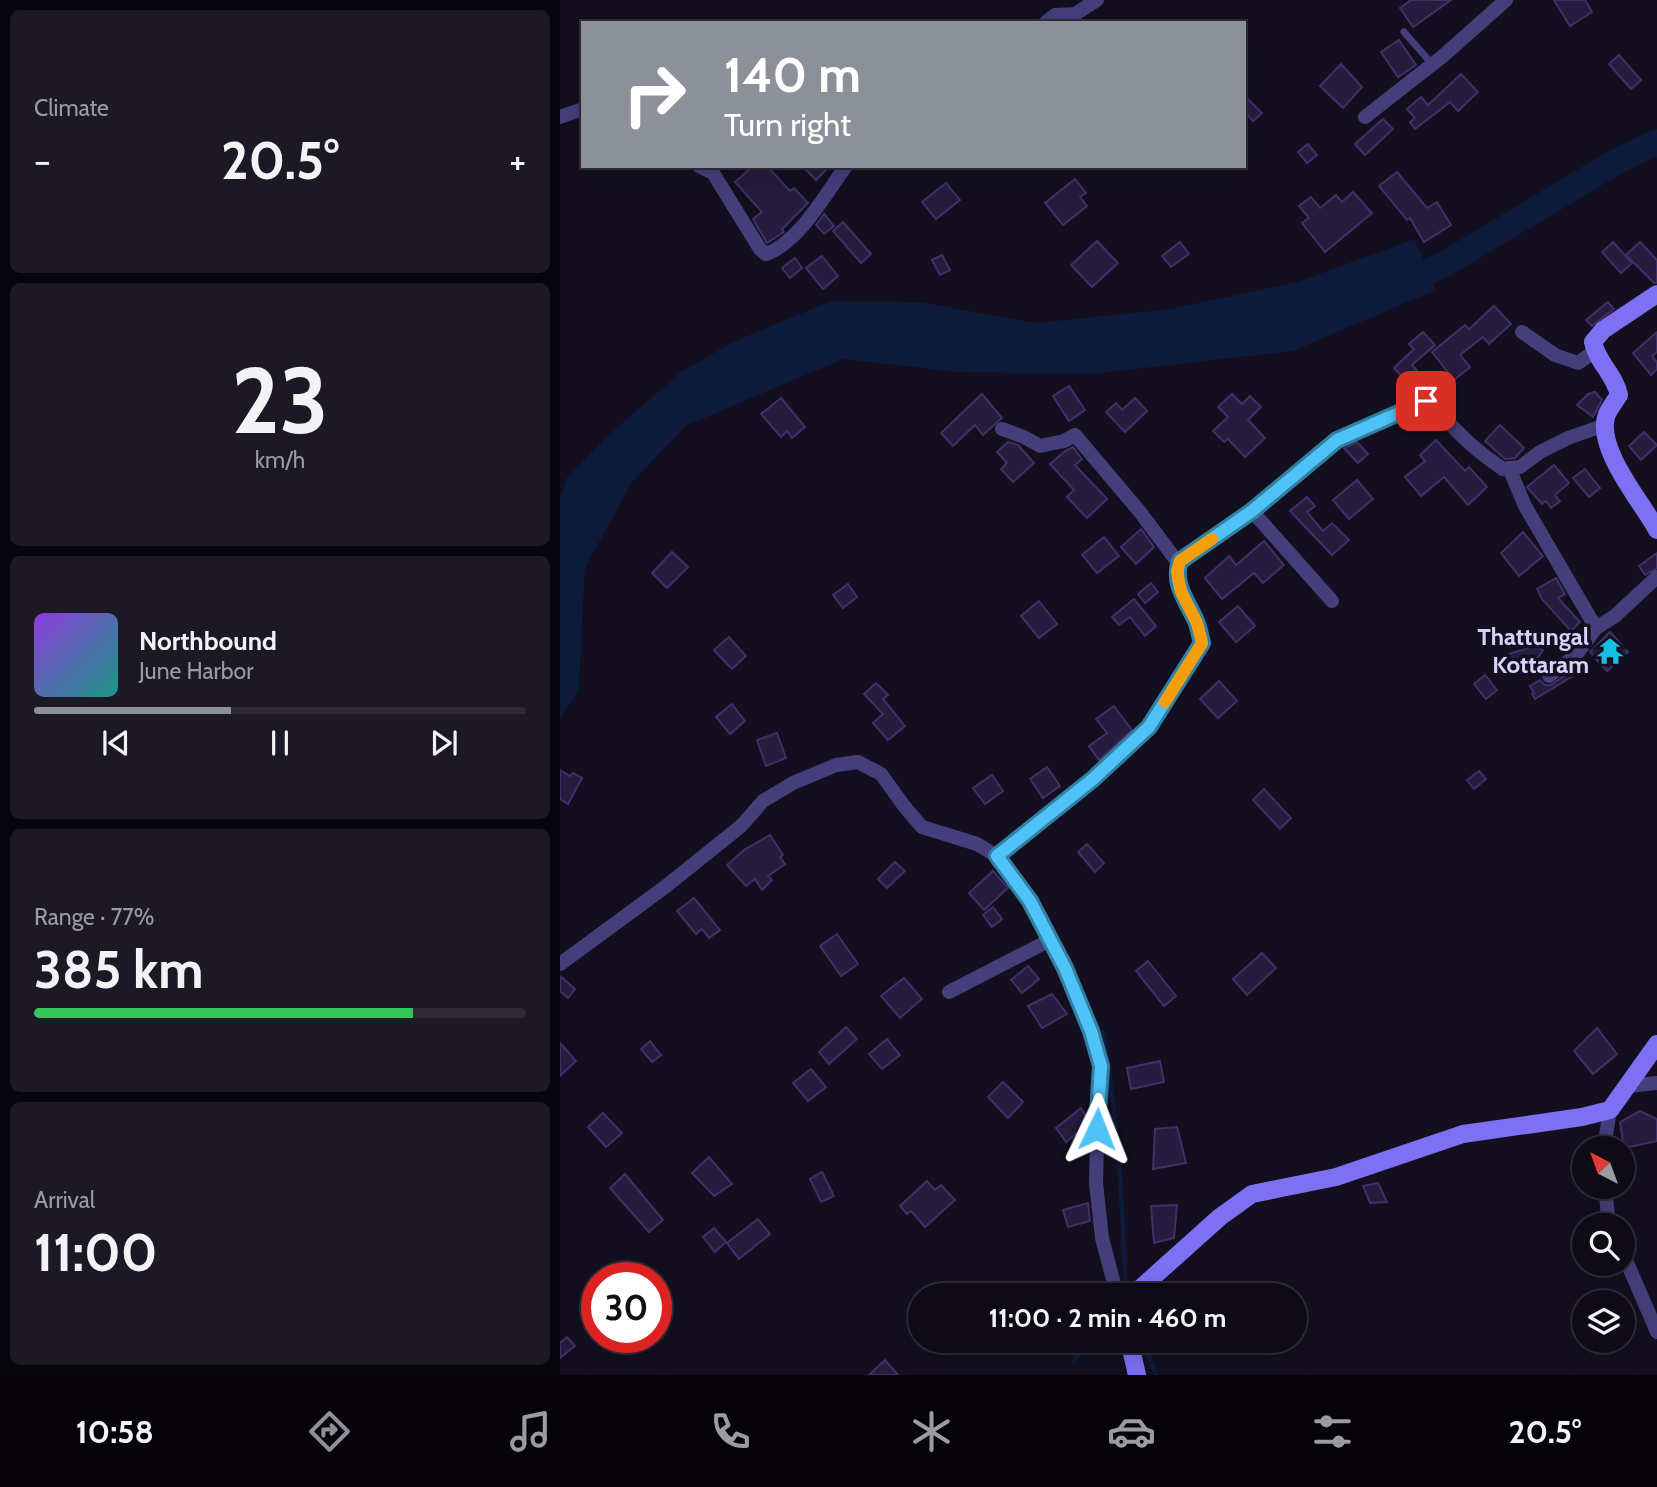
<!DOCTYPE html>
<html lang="en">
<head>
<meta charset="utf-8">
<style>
  :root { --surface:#0e0b17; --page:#1c1924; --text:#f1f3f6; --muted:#9b9ba1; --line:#2e2b36; --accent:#8c9099 }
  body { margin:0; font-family:Cabin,sans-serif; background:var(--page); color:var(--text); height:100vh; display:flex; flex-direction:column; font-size:26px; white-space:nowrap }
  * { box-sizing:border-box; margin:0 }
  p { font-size:23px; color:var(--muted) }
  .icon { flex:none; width:38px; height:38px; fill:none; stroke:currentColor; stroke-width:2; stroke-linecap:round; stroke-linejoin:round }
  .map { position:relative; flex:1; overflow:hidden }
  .drawer { display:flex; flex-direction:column; gap:10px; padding:10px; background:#08060d; width:560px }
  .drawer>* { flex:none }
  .hud { position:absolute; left:21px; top:21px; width:665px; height:147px; border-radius:0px; box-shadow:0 7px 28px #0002,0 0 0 2px var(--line); background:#8c9099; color:#fff; overflow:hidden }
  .needle { width:46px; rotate:319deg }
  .fabs { position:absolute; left:1012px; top:1136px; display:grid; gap:14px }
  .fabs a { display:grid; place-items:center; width:63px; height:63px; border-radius:50%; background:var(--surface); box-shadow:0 7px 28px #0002,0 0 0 2px var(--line); font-size:35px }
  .speed { position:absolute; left:21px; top:1262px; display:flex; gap:14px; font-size:35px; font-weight:700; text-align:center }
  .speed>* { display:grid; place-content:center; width:91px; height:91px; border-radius:50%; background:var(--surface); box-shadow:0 7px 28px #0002,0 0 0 2px var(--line); line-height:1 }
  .speed .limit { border:10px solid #d22; background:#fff; color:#111 }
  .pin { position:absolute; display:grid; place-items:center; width:60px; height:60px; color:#fff; margin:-30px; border-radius:14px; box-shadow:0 4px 10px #0006 }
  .me { position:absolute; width:77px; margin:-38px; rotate:2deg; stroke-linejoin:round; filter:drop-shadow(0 0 5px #0008) }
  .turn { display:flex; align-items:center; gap:24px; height:147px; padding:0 28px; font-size:32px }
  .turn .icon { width:91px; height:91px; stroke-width:2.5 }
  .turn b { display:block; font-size:49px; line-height:60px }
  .big { font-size:52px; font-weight:700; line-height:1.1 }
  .drawer .tile { flex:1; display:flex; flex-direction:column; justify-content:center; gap:10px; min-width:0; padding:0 24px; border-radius:10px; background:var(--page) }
  .drawer .dial { align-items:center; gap:0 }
  .dial b { font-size:91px; line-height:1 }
  .song { display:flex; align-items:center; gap:21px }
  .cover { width:84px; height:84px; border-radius:10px; background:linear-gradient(135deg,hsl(270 70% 55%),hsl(170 70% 35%)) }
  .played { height:7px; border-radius:4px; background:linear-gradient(90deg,var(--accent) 40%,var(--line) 40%) }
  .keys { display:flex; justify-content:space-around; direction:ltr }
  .heat { display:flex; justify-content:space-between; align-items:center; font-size:38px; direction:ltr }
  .charge { height:10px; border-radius:5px; background:linear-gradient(90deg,#34c759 77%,var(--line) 0) }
  .trip { position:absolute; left:348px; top:1283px; width:399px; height:70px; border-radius:35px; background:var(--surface); box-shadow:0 7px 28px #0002,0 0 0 2px var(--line); font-weight:700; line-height:70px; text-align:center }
  .dock { display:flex; height:112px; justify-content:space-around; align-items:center; background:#060409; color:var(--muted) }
  .dock .icon { width:49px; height:49px }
  .dock .active { color:var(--accent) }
  .dock b { font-size:32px; color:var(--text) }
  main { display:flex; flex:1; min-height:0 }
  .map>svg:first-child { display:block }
</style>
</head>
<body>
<main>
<section class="drawer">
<div class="tile"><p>Climate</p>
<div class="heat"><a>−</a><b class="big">20.5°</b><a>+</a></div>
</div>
<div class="tile dial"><b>23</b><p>km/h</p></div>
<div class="tile">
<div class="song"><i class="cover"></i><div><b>Northbound</b><p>June Harbor</p></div></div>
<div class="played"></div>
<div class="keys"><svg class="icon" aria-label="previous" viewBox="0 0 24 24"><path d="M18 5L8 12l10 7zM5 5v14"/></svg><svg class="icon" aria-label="pause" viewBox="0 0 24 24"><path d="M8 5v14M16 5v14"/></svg><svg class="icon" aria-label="next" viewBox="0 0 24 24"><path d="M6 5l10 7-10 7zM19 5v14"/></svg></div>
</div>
<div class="tile"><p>Range · 77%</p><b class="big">385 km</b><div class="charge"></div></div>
<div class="tile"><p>Arrival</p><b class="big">11:00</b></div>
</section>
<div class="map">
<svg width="1097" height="1375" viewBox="0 0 1097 1375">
  <rect width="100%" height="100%" fill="#130f1f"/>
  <polygon fill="#0d1a39" points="855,239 876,290 733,351 531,374 396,372 283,359 126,426 72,482 25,568 19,690 0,719 0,498 6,479 46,437 122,371 173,342 271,301 360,302 475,323 611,309 737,282"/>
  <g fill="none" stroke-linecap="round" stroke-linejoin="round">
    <g stroke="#0d1a39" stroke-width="4.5">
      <path d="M543,1032C557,1113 562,1194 565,1276L563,1289L561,1292"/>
      <polyline points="582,1340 596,1375"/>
      <polyline points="513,1363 527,1340"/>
    </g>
    <polyline stroke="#0d1a39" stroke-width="26" points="835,286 883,265 1052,164 1097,142"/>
  </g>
  <g fill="#261c3e" stroke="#403068" stroke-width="2">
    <polygon points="851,0 891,0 853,27 840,8"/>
    <polygon points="994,0 1025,0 1032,12 1010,26"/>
    <polygon points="839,40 856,65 838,77 821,52"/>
    <polygon points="1059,55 1081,80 1071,89 1049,64"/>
    <polygon points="781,64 802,87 783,108 760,86"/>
    <polygon points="901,74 918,92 898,111 890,102 855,129 850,122 855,118 847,109 861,97 868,105"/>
    <polygon points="684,95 702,113 693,121 684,111"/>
    <polygon points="823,119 833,129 805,155 795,144"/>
    <polygon points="748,144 757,155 747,163 738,152"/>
    <polygon points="193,166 207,166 230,191 234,188 248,203 222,229 224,232 207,243 193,219 202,212 175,182"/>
    <polygon points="242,166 270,166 256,180"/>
    <polygon points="837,172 867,208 877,202 891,225 864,242 850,218 847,220 819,186"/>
    <polygon points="515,179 526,193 520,197 527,206 503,225 485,203"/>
    <polygon points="386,183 400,200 376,219 362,202"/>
    <polygon points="793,192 812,213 765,252 742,223 749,218 739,206 751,197 760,208 776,195 782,202"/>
    <polygon points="264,214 274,226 264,234 256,225"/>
    <polygon points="283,222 311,254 301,263 273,231"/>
    <polygon points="537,241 558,263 532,287 511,265"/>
    <polygon points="620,242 629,254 611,267 602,256"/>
    <polygon points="1053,242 1072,263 1061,273 1042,252"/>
    <polygon points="1080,242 1097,260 1097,283 1094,283 1066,255"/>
    <polygon points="382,255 390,270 380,275 372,260"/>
    <polygon points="262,256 278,276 263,289 246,268"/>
    <polygon points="235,258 242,268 230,278 222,268"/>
    <polygon points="1048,302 1054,309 1032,326 1026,320"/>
    <polygon points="934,306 951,324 929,344 923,337 900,355 910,367 894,380 872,352 905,325 909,329"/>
    <polygon points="863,332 875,345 852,365 860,374 849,384 834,368 854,349 849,344"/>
    <polygon points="1097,332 1097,352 1092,356 1097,362 1097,369 1091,375 1073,353"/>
    <polygon points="509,386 525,410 509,421 493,396"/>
    <polygon points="1035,392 1042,400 1033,417 1017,405 1028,394"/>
    <polygon points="422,394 442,418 423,435 415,425 393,446 381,433"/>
    <polygon points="672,394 682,404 690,396 701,407 688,420 705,438 685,457 668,439 664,442 653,431 668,417 658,407"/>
    <polygon points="221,398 245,427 232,438 227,431 221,437 201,414"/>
    <polygon points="575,398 587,411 565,432 546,412 556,403 562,410"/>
    <polygon points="940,425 964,448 955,458 945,459 925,441"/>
    <polygon points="1084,432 1097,445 1081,460 1069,446"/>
    <polygon points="876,440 905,471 909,467 927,487 908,505 884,477 861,496 845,477 865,461 860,455"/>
    <polygon points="448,442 458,445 474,463 453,482 441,469 447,463 437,452"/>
    <polygon points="797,442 808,454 798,463 784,448"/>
    <polygon points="513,447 522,459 515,465 547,499 527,518 507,497 514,490 490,464 505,451"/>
    <polygon points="994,465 1009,483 995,495 1000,501 991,508 986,501 982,504 967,487"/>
    <polygon points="1025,469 1040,488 1029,497 1013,478"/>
    <polygon points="797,480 813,499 789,519 773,500"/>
    <polygon points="747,497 755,506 747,512 763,531 772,523 789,540 772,555 730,511"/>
    <polygon points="581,529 594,547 576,564 561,547"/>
    <polygon points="963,532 983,556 959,576 941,553"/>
    <polygon points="544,537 559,556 537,573 522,555"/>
    <polygon points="704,541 724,565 703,583 694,573 662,599 645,578 669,556 676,565"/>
    <polygon points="112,552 128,567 107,588 92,573"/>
    <polygon points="1097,553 1097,568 1085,575 1079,566"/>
    <polygon points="996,578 1005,594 998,598 1020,622 1011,631 982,599 977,589"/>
    <polygon points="591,583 598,592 585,603 578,594"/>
    <polygon points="288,584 297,597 283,608 273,595"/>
    <polygon points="574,599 596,626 585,636 570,617 559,625 552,617"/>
    <polygon points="479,601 497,624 479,638 461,616"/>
    <polygon points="678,606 695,626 676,642 659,622"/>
    <polygon points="1050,632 1068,652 1047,671 1030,652"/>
    <polygon points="169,637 186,656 172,669 154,650"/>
    <polygon points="973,644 983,650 977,659 945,670 940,657 971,647"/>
    <polygon points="1015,668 1018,673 975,699 972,694 974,693 970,686 980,680 985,685 991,685"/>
    <polygon points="925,675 937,690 926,699 914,684"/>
    <polygon points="659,681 677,701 658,718 640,699"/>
    <polygon points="316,683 328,695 323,699 345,726 328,740 313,723 323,714 304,694"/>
    <polygon points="172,704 185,721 170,734 156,717"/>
    <polygon points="554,706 572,730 539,760 529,746 547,733 536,719"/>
    <polygon points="217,733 226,758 206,766 197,740"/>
    <polygon points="487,767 500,786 483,798 470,779"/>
    <polygon points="0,770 10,776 13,773 22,778 8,804 0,799"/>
    <polygon points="919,771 926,779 914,789 907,780"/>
    <polygon points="432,775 443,791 425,804 413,788"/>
    <polygon points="704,789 731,818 720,829 693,800"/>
    <polygon points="210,835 223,855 220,857 225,864 208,876 212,880 202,890 195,879 186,886 167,865 184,850"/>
    <polygon points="527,844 544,863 535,872 518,852"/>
    <polygon points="335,862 345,871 327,888 318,879"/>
    <polygon points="433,871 448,888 424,910 409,893"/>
    <polygon points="134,898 160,930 149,938 142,929 136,934 117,911"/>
    <polygon points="433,907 442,919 432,927 423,915"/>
    <polygon points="277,934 298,964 281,976 260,946"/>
    <polygon points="702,953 716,968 687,995 673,979"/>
    <polygon points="588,961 616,996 604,1006 576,971"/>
    <polygon points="468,966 479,979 462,993 451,980"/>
    <polygon points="0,976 15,989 8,998 0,991"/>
    <polygon points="344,978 362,999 340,1018 321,996"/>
    <polygon points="492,994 507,1014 482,1028 468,1006"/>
    <polygon points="286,1027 297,1039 269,1064 259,1052"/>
    <polygon points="1037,1028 1057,1054 1033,1074 1014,1051"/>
    <polygon points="327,1039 340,1055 322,1069 309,1054"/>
    <polygon points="90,1041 101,1055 92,1062 81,1049"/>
    <polygon points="0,1043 16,1061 0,1076"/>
    <polygon points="600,1061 604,1082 571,1089 567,1068"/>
    <polygon points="251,1069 266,1087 248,1101 233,1083"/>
    <polygon points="443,1082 463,1102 448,1118 428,1097"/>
    <polygon points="521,1108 528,1120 528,1124 506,1142 496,1128"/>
    <polygon points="1080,1111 1097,1119 1097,1141 1064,1148 1060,1122"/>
    <polygon points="43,1113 62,1133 46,1147 28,1127"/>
    <polygon points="617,1127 626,1163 593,1169 595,1129"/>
    <polygon points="149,1157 172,1184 154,1196 132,1173"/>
    <polygon points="262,1172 274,1196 261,1202 250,1179"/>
    <polygon points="65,1174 103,1220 89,1232 50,1188"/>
    <polygon points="367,1181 375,1190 381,1185 395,1200 365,1227 351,1211 347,1214 340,1206"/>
    <polygon points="818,1183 827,1202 810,1203 803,1186"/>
    <polygon points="528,1203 530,1221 508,1227 503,1210"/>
    <polygon points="617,1205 614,1238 594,1243 591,1206"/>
    <polygon points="198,1219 210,1234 179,1259 167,1243"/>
    <polygon points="154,1228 166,1242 155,1252 143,1237"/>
    <polygon points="7,1337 15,1346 0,1358 0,1343"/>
    <polygon points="325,1360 338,1375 309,1375"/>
  </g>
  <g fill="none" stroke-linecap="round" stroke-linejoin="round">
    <polyline stroke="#443e7a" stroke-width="7" points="844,32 872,64"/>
    <g stroke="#443e7a" stroke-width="14">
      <polyline points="485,23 495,15 515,14 537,0"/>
      <polyline points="0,117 23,109"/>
      <polyline points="805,117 883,56 946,0"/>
      <path d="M139,166L153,173L200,249L206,254C239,243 266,193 286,166"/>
      <polyline points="962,332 995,355 1018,363 1035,351"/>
      <polyline points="442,429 464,437 480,446 504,441 515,435 580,512 619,564"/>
      <polyline points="949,468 965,506 1036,628 1016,655 989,676"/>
      <polyline points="692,511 772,601"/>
      <polyline points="1036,628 1055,616 1097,577"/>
      <polyline points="0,964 105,887 181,826 203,801 233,783 276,765 298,762 321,774 344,806 362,827 417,844 437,856"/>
      <polyline points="389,992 490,940"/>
      <polyline points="1068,1086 1097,1083"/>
      <polyline points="1044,1148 1050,1110"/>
      <polyline points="1045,1186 1048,1217 1051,1225"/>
      <polyline points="1062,1251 1097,1332"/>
      <path d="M557,1295L542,1238L536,1183L538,1102L541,1066L532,1032L505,967L470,901L437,856L533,779L589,727L642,644C640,636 639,628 636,621C627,601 612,584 620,561L692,511L777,440L866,401C880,410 887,422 899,433C912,447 927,458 943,469L960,467L980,452L1008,438L1045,425"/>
    </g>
    <g stroke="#7d70f2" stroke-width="18">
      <path d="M1097,294L1043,330L1033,342C1038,364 1054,373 1059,395C1055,401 1050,408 1047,414C1034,447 1082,502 1097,530"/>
      <polyline points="573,1295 660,1217 692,1194 776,1177 903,1134 1022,1117 1050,1110 1097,1044"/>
      <polyline points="569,1340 577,1375"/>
    </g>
  </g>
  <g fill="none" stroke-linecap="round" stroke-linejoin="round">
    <defs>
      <path id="route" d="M537,1129L541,1066L531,1031L505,968L470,901L437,856L533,779L589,727L642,643C640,636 639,628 636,621C627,601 612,583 620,561L692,511L777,440L866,401"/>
    </defs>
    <use href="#route" stroke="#337fa1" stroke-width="18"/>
    <use href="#route" stroke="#4fc3f7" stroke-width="12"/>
    <polyline stroke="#f59e0b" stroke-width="12" points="605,702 642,643 637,623 621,592 617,571 620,561 652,539"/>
  </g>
  <defs>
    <symbol id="temple-bare" viewBox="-9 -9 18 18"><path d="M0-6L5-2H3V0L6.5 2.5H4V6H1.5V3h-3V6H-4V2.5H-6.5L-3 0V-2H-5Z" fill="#15bfe3" stroke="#130f1f" stroke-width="2.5" paint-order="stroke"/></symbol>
  </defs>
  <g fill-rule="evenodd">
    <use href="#temple-bare" x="1031" y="632" width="38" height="38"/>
  </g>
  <g text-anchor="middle" stroke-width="7" stroke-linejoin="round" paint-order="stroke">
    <g font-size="24" font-weight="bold" fill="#d9d1fb" stroke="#130f1f" text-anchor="end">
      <text x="1029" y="645">Thattungal<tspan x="1029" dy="28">Kottaram</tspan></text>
    </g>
  </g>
</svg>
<div class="fabs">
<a><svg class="needle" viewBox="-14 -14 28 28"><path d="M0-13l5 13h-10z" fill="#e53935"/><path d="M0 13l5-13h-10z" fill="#9b9ba1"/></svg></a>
<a><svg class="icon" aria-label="search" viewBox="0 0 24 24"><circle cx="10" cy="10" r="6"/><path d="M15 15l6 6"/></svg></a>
<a><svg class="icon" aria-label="layers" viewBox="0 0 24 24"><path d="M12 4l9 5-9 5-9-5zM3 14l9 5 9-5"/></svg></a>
</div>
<div class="speed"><div class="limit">30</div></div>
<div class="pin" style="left:866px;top:401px;background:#d93025"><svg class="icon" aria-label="arrive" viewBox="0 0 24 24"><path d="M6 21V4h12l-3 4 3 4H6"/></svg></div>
<svg class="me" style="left:537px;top:1129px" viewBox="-20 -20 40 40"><path d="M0-17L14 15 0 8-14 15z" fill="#4fc3f7" stroke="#fff" stroke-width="4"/></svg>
<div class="trip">11:00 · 2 min · 460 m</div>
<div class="hud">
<div class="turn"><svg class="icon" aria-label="right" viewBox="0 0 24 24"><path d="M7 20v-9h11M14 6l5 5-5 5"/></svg><div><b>140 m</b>Turn right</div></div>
</div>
</div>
</main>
<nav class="dock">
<b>10:58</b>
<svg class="icon active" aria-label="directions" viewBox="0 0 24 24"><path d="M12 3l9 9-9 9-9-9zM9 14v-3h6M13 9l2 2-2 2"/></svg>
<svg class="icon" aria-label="music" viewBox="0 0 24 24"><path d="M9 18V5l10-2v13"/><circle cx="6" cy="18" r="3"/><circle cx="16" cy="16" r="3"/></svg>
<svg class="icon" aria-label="phone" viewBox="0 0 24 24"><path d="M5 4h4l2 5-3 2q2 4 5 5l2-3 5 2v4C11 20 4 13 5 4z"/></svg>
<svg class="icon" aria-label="climate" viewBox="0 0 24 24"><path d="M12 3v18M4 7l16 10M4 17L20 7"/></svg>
<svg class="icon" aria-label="car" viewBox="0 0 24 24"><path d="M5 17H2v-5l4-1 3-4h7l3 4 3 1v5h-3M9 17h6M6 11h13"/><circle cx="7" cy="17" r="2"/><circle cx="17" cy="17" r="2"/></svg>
<svg class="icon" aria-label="filters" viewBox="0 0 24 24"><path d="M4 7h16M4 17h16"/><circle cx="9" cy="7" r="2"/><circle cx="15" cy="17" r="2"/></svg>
<b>20.5°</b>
</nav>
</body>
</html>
